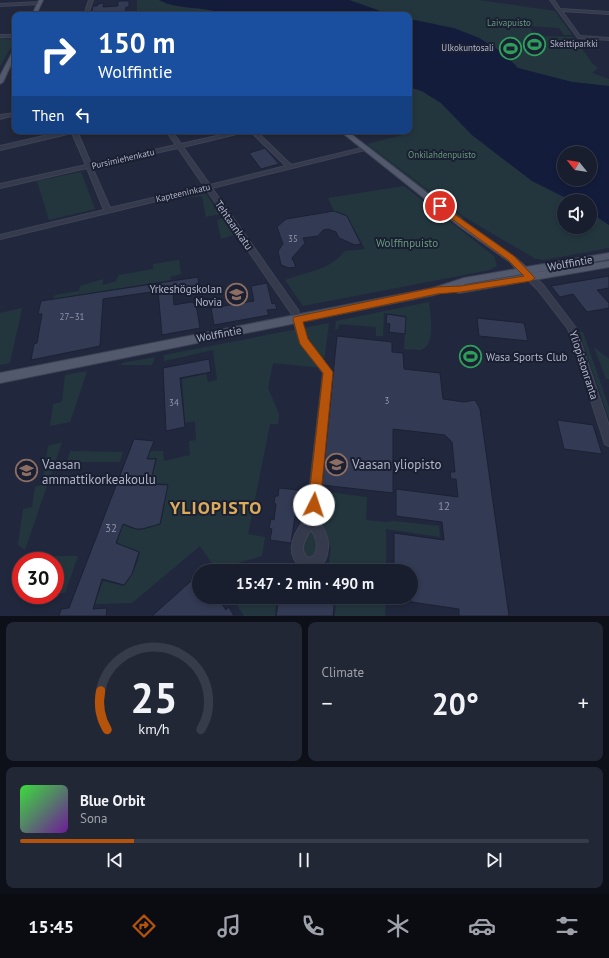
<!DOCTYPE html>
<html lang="en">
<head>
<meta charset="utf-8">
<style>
  :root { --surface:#191e2e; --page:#222736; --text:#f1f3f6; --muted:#9fa2aa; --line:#373c4a; --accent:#b45309 }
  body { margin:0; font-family:"PT Sans",sans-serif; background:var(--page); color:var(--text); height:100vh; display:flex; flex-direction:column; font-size:15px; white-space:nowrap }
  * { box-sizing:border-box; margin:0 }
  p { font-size:13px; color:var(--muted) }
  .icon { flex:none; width:22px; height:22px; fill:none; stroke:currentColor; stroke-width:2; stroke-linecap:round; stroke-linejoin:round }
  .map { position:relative; height:616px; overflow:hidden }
  .sheet { display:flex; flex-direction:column; gap:6px; padding:6px; background:#0e1019; flex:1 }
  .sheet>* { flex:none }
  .banner { position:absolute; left:12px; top:12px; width:400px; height:122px; border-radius:8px; box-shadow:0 2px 6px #0003,0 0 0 1px var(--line); background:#1a4fa0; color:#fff; overflow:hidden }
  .needle { width:26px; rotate:300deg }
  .controls { position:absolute; left:557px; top:146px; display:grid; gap:8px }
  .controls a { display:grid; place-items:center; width:40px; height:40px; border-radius:50%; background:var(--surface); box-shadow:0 2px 6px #0003,0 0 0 1px var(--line); font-size:20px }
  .speed { position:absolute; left:12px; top:552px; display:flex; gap:8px; font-size:20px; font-weight:700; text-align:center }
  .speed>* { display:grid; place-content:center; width:52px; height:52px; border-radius:50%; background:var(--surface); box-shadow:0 2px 6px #0003,0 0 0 1px var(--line); line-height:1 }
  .speed .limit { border:6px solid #d22; background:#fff; color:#111 }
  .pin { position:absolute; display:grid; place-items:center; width:34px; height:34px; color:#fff; margin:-17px; border:2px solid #fff; border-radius:50%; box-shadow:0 1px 4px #0007 }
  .me { position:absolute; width:44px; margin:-22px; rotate:4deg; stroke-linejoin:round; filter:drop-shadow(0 0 3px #0008) }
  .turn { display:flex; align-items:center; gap:14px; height:84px; padding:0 20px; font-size:18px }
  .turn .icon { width:52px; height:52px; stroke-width:2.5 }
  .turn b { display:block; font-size:28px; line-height:34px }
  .then { display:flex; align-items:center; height:38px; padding:0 20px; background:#0003; gap:8px; font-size:15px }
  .big { font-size:30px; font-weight:700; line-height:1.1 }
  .sheet .card { flex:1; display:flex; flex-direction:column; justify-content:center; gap:6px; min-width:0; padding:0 14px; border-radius:8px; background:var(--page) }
  .sheet .dial { align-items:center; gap:0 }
  .dial svg { height:104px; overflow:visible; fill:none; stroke:var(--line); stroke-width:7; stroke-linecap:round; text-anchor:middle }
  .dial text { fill:var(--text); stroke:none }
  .song { display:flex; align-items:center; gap:12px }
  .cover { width:48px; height:48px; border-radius:6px; background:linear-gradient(135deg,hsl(120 70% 55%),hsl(280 70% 35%)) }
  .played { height:4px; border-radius:2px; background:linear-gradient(90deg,var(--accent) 20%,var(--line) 20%) }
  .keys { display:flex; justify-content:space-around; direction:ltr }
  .heat { display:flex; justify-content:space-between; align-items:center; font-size:22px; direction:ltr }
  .sheet .tiles { flex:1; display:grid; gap:6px; grid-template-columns:1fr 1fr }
  .card:last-child { grid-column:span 2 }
  .trip { position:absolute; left:192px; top:564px; width:226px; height:40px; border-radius:20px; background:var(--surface); box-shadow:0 2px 6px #0003,0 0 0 1px var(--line); font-weight:700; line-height:40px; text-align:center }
  .menu { display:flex; height:64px; justify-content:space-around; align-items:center; background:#0a0c12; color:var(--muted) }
  .menu .icon { width:28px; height:28px }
  .menu .on { color:var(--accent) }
  .menu b { font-size:18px; color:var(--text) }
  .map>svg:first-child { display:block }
</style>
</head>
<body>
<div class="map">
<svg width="609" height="616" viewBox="0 0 609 616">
  <rect width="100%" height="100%" fill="#21283d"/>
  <g fill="#23363e">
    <polygon points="137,0 159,0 171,4 215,10 225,15 101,15 137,12"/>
    <polygon points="349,0 478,0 555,11 572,35 564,35 559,28 529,26 535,36 574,37 592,63 598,68 592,73 609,79 609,86 572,82 518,68 504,53 479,38 464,32 421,21 409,19 409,15 363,15 381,14 383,12"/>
    <polygon points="0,38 15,40 0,67"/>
    <polygon points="409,87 422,91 441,103 472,135 532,181 572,201 564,201 564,227 590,227 590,212 609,225 609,248 543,260 534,258 466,218 367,144 410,133 409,131"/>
    <polygon points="369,146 464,218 462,219 417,184 367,147"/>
    <polygon points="81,172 95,209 49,220 37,181"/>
    <path d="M404,186L494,256L497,266L490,270L303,306L285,280C308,271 329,271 345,251L365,249L347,216L334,211L328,198Z"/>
    <polygon points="202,192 206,194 220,214 206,217 202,196 186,198 185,197"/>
    <polygon points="223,218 234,235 221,239 217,220"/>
    <polygon points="179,260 181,274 170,277 171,280 53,299 55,295 79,291 80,286 103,279 103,285 116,281 119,275 153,269 153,264"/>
    <path d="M429,302C430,314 437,347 420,350C415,350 409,349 404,349L406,316L384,313L383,336H376V327L339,324L338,329H335L336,321Z"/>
    <polygon points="22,308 10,363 0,365 0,313"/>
    <path d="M329,323L323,368L273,363L268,388L279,414L278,424H270L248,534L265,537L262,556L216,569L200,546L132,603L95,604L103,581L124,586C132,575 137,566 140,552L117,543L123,525C142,533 142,529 161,524L168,484L140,482L142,475L153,474L157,458H148L150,451H163L164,461L190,455L189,441L196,440L195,421L185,423L182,379L206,374L208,382L217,380L213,350L164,361V355Z"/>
    <polygon points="579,332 583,332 609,407 609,419"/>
    <polygon points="594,347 609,359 609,379 606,379"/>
    <polygon points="155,357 152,365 121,365 122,363"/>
    <polygon points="87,371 70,422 50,426 53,404 62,402 65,375"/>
    <polygon points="62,442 25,550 18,545 23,509 32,507 35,487 42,485 48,446"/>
    <polygon points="70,451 123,452 120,462 67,462"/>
    <polygon points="320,491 367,497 366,520 385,522 394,521 439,526 440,537 386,529 386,571 328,571 331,548 319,520"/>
    <polygon points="311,529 317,535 317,546 313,557 309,559 305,556 303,542"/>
    <polygon points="35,556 78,556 65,593 55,593 55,561 33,561"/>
    <polygon points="232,597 277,597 275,616 244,616"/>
    <polygon points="336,597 386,597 385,616 335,616"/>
  </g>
  <g fill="#141c3c" fill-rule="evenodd">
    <path d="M159,0H349L383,12L381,14L363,15H225C204,5 179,11 159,0Z"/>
    <path d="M409,19L454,28L479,38L503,53L518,68L572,82L609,86V225L590,212V201L570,200L532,181L472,135L441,103L422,91L409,87ZM564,153H590V179H564Z"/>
  </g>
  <g fill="#333a54" stroke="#1c2134">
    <polygon points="118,1 129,1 129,7 126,7 125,13 91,15 93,6 97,6 98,4 104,3 103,7 118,6"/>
    <polygon points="265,148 279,164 261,169 249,153"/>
    <polygon points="334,211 347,216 361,244 355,245 339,238 336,232 328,229 323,230 318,236 303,238 305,243 292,258 296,267 289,268 281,265 278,251 283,244 277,227 286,219"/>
    <polygon points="609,276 609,288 597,290 609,303 609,308 587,312 573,294 560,297 551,286"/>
    <polygon points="198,277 199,287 173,292 174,305 191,302 196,304 200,328 162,335 158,291 103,299 100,346 31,360 34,344 37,343 42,314 38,314 41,301"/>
    <polygon points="267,283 272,304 275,303 277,309 267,310 269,315 214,325 211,308 254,301 251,286"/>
    <polygon points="387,314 406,317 405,334 389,332 390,324 386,323"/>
    <polygon points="477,318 524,323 528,341 479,336"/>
    <polygon points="337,336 392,342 392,352 403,353 404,369 440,373 443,399 464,402 475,400 480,409 509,616 459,616 459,609 411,602 411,571 394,571 394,533 444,540 442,522 396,516 396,489 458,497 456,479 451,479 450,472 455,472 452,442 445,435 393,429 393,493 322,485"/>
    <polygon points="209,359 211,372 180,378 185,427 166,431 163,368"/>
    <polygon points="557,420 593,425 602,454 564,449"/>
    <polygon points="134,439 154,441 147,459 156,459 150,484 168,485 160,524 142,529 136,529 123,524 116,543 139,552 132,574 124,585 102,579 93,609 107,608 106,616 59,616 61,609 69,608"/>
    <polygon points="279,488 299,490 291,543 270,540 272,529 269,528 271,519 274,520 276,504 274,503 275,496 278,496"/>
    <polygon points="199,574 199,597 217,597 226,610 229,607 234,616 152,616"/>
    <polygon points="279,597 335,597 333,616 276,616"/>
  </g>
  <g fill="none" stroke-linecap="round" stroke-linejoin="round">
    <defs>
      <g id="minor">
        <polygon points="89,0 93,0 88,15 84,15"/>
        <polygon points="550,0 554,0 560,9 609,12 609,14 562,11 580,36 609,38 609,40 578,38"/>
        <polygon points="41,2 40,4 0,6 0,4"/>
        <rect x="0" y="35" width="15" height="2"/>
        <polygon points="15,113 15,115 0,119 0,115"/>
        <path d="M66,131H77L91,164L176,145L166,131H172L181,144L239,131H249L183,147L210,185L286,166L250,131H256L291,165L366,147L369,149L212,188L298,310L307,340L332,372L317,520C324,528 329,537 328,548C325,591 265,563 306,519L323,373L300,343L291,313L206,189L0,239V235L104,210L87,168L0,188V184L86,165L72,133L0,150V146ZM178,148L204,186L110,208L92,167ZM311,530C317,537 319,548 314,556L308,558C298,550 305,538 311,530Z"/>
        <polygon points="531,275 534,276 544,286 576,328 609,426 609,446 605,444 604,441 568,329 538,290 528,280 527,278"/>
      </g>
      <g id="major">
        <polygon points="39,0 43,0 36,15 32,15"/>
        <polygon points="15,50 15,56 3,82 0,84 0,76 13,51"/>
        <path d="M340,131H347L465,222L516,258L526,267L609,253V259L532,273L609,261V267L459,293L456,292L455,288L434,295L0,383V373L433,288L464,278L516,269L510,262L459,226ZM522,274V275L464,285L465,284Z"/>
      </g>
    </defs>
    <use href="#minor" stroke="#3e4356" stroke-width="2"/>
    <use href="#major" stroke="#3e4356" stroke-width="2"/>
    <use href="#minor" fill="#353a4d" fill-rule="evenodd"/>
    <use href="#major" fill="#53596d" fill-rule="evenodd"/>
  </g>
  <polygon fill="#b45309" stroke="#753606" points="440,204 514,256 535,278 531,281 461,292 437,294 303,322 308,339 333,372 320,505 318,510 314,511 310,510 308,505 323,373 300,344 293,319 294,317 437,287 461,286 524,276 508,260 437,208 436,206"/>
  <defs>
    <symbol id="stadium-ring" viewBox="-11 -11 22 22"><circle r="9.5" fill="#1a1f32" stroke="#2e9e5b" stroke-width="1.5"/><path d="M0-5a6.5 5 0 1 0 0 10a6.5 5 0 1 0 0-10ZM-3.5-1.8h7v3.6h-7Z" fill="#2e9e5b"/></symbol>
    <symbol id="university-ring" viewBox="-11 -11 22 22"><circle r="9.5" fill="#1a1f32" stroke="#8d6e63" stroke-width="1.5"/><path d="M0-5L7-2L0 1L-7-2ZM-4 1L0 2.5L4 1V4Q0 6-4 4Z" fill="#8d6e63"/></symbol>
  </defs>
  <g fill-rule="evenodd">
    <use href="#stadium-ring" x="522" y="32" width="25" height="25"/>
    <use href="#stadium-ring" x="498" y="36" width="25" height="25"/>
    <use href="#university-ring" x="224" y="282" width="25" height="25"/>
    <use href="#stadium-ring" x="458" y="344" width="25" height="25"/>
    <use href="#university-ring" x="324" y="452" width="25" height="25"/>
    <use href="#university-ring" x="14" y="458" width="25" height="25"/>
  </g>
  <g text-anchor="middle" stroke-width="4" stroke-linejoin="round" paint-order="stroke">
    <g font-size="9" fill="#669b7d" stroke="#1a1f32">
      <text x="509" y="26">Laivapuisto</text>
      <text x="442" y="158">Onkilahdenpuisto</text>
    </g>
    <g font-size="9" fill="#b1b5c9" stroke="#1a1f32" text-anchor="start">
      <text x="550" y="47">Skeittiparkki</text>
      <text x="494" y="51" text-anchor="end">Ulkokuntosali</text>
    </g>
    <g font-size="9" fill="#b1b5c9" stroke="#1a1f32">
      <text transform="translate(123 159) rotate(-13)" y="3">Pursimiehenkatu</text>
      <text transform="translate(183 193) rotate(-13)" y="3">Kapteeninkatu</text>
    </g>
    <g font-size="9" fill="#9094aa">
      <text x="293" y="242">35</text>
      <text x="72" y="320">27–31</text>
      <text x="387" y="404">3</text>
      <text x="174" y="406">34</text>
    </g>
    <g font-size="11" fill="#b1b5c9" stroke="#1a1f32">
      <text transform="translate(234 225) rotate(55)" y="4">Tehtaankatu</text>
      <text transform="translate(570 263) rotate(-10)" y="4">Wolffintie</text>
      <text transform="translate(219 334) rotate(-11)" y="4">Wolffintie</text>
      <text transform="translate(584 365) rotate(72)" y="4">Yliopistonranta</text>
    </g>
    <g font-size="11" fill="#669b7d" stroke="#1a1f32">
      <text x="407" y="247">Wolffinpuisto</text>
    </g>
    <g font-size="11" fill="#b1b5c9" stroke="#1a1f32" text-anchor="end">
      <text x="222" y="293">Yrkeshögskolan<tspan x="222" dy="13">Novia</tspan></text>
      <text x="486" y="361" text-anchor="start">Wasa Sports Club</text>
    </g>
    <g font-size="11" fill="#9094aa">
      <text x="444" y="510">12</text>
      <text x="111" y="532">32</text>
    </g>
    <g font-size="13" fill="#b1b5c9" stroke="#1a1f32" text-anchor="start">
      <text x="42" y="469">Vaasan<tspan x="42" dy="15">ammattikorkeakoulu</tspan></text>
      <text x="352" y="469">Vaasan yliopisto</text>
    </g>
    <g font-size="18" font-weight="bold" letter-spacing="1" fill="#dbab59" stroke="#1a1f32">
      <text x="216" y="514">YLIOPISTO</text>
    </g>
  </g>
</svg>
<div class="controls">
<a><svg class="needle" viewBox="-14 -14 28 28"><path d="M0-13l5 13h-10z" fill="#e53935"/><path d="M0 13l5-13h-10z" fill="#9fa2aa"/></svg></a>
<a><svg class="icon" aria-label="sound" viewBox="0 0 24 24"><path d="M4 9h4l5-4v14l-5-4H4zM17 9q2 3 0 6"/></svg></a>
</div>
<div class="speed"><div class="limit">30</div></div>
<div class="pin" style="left:440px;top:206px;background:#d93025"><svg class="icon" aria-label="arrive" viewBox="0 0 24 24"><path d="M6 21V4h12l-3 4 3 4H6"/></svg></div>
<svg class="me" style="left:314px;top:505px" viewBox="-20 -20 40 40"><circle r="19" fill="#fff"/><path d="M0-13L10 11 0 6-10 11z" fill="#b45309"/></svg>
<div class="trip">15:47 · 2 min · 490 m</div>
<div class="banner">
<div class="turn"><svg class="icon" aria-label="right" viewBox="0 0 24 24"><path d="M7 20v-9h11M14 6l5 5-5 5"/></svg><div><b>150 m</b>Wolffintie</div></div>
<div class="then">Then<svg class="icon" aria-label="left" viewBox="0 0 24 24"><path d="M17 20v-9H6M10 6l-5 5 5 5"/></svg></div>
</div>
</div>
<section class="sheet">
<div class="tiles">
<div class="card dial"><svg viewBox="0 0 100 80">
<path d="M14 69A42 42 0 1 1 86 69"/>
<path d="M14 69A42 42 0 0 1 9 39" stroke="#b45309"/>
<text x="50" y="56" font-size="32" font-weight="700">25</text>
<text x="50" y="72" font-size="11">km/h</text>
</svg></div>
<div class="card"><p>Climate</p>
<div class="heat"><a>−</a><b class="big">20°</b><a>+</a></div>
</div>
<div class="card">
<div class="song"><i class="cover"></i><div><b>Blue Orbit</b><p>Sona</p></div></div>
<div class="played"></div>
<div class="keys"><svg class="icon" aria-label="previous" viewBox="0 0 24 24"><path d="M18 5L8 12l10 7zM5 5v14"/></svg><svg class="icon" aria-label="pause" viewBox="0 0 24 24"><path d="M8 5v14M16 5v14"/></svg><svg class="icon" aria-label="next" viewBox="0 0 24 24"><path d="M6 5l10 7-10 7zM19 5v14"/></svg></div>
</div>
</div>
</section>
<nav class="menu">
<b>15:45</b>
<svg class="icon on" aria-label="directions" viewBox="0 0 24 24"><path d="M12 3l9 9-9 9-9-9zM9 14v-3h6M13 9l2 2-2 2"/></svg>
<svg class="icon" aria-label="music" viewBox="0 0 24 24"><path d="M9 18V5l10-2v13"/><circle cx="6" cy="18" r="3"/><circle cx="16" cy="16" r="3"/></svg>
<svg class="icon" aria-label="phone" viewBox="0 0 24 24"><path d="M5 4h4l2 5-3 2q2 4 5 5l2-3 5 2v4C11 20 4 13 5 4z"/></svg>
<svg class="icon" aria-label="climate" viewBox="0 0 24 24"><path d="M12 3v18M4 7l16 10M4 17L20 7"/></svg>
<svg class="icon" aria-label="car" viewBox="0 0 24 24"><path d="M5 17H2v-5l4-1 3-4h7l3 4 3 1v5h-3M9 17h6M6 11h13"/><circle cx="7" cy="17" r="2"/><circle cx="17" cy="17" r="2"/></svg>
<svg class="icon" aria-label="filters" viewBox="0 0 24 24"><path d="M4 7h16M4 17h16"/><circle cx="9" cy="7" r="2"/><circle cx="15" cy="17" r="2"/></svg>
</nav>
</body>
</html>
